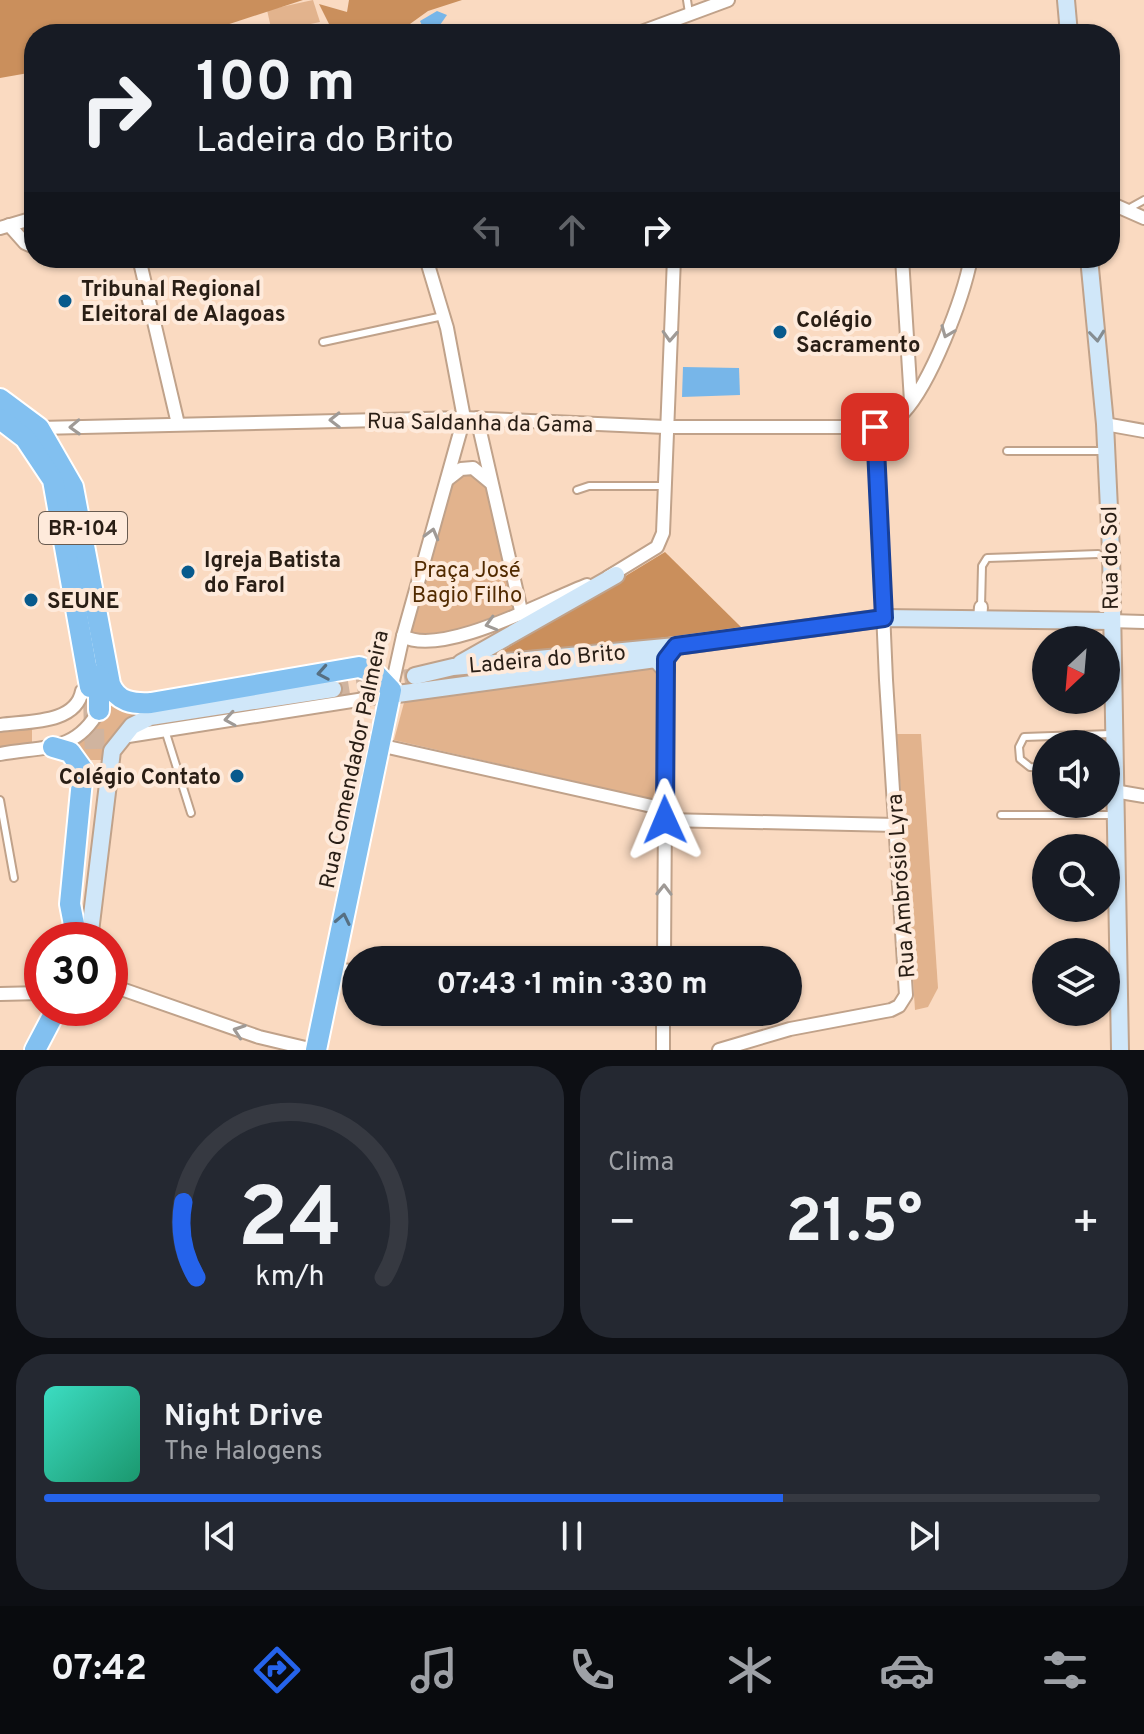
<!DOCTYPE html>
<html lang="pt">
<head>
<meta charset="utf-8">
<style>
  :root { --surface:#171b24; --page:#242831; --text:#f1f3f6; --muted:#9ea1a6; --line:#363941; --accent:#2563eb }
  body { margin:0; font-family:Overpass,sans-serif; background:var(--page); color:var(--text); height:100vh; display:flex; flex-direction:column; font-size:30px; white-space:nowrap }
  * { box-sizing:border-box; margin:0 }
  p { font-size:26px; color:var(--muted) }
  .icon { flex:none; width:44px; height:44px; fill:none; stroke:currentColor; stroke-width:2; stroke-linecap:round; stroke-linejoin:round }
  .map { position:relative; height:1050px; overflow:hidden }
  .sheet { display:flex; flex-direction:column; gap:16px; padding:16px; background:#0d0f14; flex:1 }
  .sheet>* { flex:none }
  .banner { position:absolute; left:24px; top:24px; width:1096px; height:244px; border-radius:32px; box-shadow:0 2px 6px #0004; background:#171b24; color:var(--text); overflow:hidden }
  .needle { width:52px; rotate:206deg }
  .buttons { position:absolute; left:1032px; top:626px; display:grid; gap:16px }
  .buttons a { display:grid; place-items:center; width:88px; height:88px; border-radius:50%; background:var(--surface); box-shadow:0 2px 6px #0004; font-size:40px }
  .speed { position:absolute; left:24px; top:922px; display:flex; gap:16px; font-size:40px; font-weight:700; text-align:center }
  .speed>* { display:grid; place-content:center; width:104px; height:104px; border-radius:50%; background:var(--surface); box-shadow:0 2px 6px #0004; line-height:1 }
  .speed .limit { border:12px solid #d22; background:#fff; color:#111 }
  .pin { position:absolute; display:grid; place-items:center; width:68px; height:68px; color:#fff; margin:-34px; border-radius:16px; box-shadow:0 4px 12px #0006 }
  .me { position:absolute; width:88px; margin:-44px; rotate:359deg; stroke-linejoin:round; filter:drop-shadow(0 0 6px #0008) }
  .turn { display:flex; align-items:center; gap:28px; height:168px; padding:0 40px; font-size:36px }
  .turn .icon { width:104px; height:104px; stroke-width:2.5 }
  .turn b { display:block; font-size:56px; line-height:68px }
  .lanes { display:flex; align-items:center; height:76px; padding:0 40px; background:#0003; justify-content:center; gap:40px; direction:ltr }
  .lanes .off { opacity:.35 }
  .big { font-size:60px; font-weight:700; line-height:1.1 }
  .sheet .tile { flex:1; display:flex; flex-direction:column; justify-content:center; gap:12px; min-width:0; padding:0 28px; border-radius:32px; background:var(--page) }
  .sheet .dial { align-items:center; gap:0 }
  .dial svg { height:208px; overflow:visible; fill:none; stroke:var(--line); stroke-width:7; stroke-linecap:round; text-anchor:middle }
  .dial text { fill:var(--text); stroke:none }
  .song { display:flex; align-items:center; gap:24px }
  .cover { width:96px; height:96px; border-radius:12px; background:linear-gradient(135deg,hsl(170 70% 55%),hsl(160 70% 35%)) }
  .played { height:8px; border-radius:4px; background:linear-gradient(90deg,var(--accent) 70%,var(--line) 70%) }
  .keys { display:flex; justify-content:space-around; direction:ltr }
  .heat { display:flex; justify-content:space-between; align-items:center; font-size:44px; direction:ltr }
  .sheet .tiles { flex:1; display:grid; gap:16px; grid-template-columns:1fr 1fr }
  .tile:last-child { grid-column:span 2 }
  .trip { position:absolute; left:342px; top:946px; width:460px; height:80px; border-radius:40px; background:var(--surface); box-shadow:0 2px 6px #0004; font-weight:700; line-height:80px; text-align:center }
  .dock { display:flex; height:128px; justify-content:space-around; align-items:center; background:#090b0e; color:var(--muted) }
  .dock .icon { width:56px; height:56px }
  .dock .selected { color:var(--accent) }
  .dock b { font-size:36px; color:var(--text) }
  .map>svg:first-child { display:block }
</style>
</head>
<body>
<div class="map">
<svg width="1144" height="1050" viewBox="0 0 1144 1050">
  <rect width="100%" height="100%" fill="#fadac1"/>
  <g fill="#e2b38d">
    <polygon points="313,0 320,22 272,32 267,10"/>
    <path d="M473,471C507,504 510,570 519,615L420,642L408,634L445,490L464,472Z"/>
    <polygon points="658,661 668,669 662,796 652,799 394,740 405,699"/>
    <path d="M107,692L146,711L121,725L101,760H85L67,746C91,731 102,721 107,692Z"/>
    <polygon points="32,727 32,753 0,758 0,732"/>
    <polygon points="897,734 921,734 938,988 928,1007 915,1010"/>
  </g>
  <g fill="#ca8f5c">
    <polygon points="0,0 303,0 199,34 34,34 34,72 0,78"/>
    <polygon points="349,0 462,0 428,11 403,29 334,34 319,4 347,12"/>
    <polygon points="665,552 741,627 484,662"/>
  </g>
  <g fill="#77b6e9">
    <polygon points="437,11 447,15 435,32 426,34 420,21"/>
    <polygon points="683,367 739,368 740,395 682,397"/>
  </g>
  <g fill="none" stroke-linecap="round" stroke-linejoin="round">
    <polyline stroke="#d0b49f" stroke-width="16" stroke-dasharray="16 8" stroke-linecap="butt" points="333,689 415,676"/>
    <polyline stroke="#d0b49f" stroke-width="20" stroke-dasharray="20 10" stroke-linecap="butt" points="93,699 95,757"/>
    <defs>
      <g id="service">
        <polyline points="687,0 689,13"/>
        <polyline points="1126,210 1144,200"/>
        <polyline points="323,342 443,316"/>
        <polyline points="1007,451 1103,451"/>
        <polyline points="577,490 589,486 666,486"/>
        <polyline points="981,607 982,566 987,558 1098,554"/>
        <polyline points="165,730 191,813"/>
        <polyline points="1046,768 1030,767 1020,759 1019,747 1024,737 1111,734"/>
        <polyline points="0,800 14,878"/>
        <polyline points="1001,815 1113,815"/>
        <polyline points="336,967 356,968"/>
      </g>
      <g id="minor">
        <polyline points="636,34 728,0"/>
        <polyline points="1110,203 1144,218"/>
        <polyline points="9,225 25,243 34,247"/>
        <polyline points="0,228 34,218"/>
        <polyline points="139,258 178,424"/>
        <polyline points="902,258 911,401"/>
        <polyline points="477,418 522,615"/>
        <polyline points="1105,424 1144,431"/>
        <path d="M39,428L464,418L665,427H875C885,424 895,422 903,413C931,383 963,299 971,258"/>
        <polyline points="447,480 461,469 473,468 490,482"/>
        <polyline points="608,577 657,547 663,533 674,258"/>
        <polyline points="980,619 981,607"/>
        <polyline points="1110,621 1144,622"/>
        <path d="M403,636C441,658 547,600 587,585"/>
        <polyline points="391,690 403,636 464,418 447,328 426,258"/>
        <path d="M0,725C28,721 76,724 82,691"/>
        <polyline points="122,737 390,695"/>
        <polyline points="379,745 665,809"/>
        <path d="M0,754C43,746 76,753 99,710"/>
        <polyline points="1114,791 1144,796"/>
        <polyline points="665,820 896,825"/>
        <polyline points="664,960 666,659 676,646"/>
        <polyline points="110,985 259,1037 314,1050"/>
        <polyline points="0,994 42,993"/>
        <polyline points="663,1050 663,1012"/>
        <polyline points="719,1050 790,1029 891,1010 899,1006 906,995 886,680 875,427"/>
      </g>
      <g id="secondary">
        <polyline points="1066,0 1069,34"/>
        <polyline points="1089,258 1105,424 1111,551 1120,1050"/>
        <polyline points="461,663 616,575"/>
        <polyline points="415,676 453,667 676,646 884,618 1110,621"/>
        <polyline points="390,695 656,659 666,670"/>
        <polyline points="89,940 112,751 132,726 150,717 333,689"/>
      </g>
      <g id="trunk">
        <path d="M0,399L39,428L73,487L110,684C117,702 133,704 151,703L359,667L374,672L391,690L316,1050"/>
        <polyline points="0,419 25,438 53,480 90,687"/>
        <polyline points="99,710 99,675"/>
        <polyline points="53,747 70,752 83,770 70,904 76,935"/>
        <polyline points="35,1050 57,1008"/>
      </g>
    </defs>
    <use href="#service" stroke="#c0a28a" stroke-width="10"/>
    <use href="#minor" stroke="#c0a28a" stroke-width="16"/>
    <use href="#secondary" stroke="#c0a28a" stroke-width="20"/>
    <use href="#trunk" stroke="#fff" stroke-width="24"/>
    <use href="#service" stroke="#fff" stroke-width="6"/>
    <use href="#minor" stroke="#fff" stroke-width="12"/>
    <use href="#secondary" stroke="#d0e7f9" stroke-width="16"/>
    <use href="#trunk" stroke="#82c0f0" stroke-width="20"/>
  </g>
  <defs><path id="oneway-chevron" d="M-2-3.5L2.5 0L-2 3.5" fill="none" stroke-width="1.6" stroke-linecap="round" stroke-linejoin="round" transform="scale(2)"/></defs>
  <g stroke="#9f9a96">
    <use href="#oneway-chevron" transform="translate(947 332) rotate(112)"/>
    <use href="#oneway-chevron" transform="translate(670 336) rotate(93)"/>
    <use href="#oneway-chevron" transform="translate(335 420) rotate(179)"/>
    <use href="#oneway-chevron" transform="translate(75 427) rotate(178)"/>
    <use href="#oneway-chevron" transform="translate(432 534) rotate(-75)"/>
    <use href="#oneway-chevron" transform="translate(491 624) rotate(164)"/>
    <use href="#oneway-chevron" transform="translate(230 719) rotate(171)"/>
    <use href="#oneway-chevron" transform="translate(664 890) rotate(-89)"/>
    <use href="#oneway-chevron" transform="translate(239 1031) rotate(-161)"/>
  </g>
  <use stroke="#858d92" href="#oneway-chevron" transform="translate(1097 336) rotate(84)"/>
  <g stroke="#566f82">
    <use href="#oneway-chevron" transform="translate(323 673) rotate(170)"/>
    <use href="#oneway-chevron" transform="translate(343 919) rotate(-78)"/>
  </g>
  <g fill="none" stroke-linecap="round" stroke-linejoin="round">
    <defs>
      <polyline id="route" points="665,820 666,659 676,646 884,618 875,427"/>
    </defs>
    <use href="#route" stroke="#184099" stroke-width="20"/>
    <use href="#route" stroke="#2563eb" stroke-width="14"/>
  </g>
  <g fill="#075a8d" stroke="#feeadb" stroke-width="3">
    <circle cx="65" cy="301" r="8"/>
    <circle cx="780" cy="332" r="8"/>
    <circle cx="188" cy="572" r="8"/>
    <circle cx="31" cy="600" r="8"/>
    <circle cx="237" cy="776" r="8"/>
  </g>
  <g text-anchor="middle" stroke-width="8" stroke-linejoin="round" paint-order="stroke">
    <rect fill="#feeadb" stroke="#695b50" stroke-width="2" x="39" y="512" width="88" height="32" rx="6"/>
    <g font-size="20" font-weight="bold" fill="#291e15">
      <text x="83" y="535">BR-104</text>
    </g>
    <g font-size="22" font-weight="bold" fill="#291e15" stroke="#feeadb" text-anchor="start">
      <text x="81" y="296">Tribunal Regional<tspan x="81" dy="25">Eleitoral de Alagoas</tspan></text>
      <text x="796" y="327">Colégio<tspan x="796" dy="25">Sacramento</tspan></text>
      <text x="204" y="567">Igreja Batista<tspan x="204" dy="25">do Farol</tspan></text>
      <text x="47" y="608">SEUNE</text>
      <text x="221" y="784" text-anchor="end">Colégio Contato</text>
    </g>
    <g font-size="22" fill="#291e15" stroke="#feeadb">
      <text transform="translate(480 422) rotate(1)" y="8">Rua Saldanha da Gama</text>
      <text transform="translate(1109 558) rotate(-91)" y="8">Rua do Sol</text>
      <text transform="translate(547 658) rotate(-5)" y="8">Ladeira do Brito</text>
      <text transform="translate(353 759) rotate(-78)" y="8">Rua Comendador Palmeira</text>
      <text transform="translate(900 886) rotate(-94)" y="8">Rua Ambrósio Lyra</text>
    </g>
    <g font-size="22" fill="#522b01" stroke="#feeadb">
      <text x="467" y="577">Praça José<tspan x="467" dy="25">Bagio Filho</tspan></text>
    </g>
  </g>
</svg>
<div class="buttons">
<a><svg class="needle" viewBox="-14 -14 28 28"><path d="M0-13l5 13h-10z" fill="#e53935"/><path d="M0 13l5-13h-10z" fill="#9ea1a6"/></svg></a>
<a><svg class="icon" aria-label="sound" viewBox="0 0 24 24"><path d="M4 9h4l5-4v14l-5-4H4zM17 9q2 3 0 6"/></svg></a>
<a><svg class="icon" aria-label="search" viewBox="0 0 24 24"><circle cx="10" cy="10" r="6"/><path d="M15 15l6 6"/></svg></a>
<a><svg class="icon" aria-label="layers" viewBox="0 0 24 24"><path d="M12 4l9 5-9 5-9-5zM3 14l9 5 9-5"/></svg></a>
</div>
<div class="speed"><div class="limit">30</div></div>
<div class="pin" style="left:875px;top:427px;background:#d93025"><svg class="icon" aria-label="arrive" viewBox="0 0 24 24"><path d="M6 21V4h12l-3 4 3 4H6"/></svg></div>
<svg class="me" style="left:665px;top:820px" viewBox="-20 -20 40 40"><path d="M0-17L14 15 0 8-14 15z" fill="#2563eb" stroke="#fff" stroke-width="4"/></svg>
<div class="trip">07:43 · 1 min · 330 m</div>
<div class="banner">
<div class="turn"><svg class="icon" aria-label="right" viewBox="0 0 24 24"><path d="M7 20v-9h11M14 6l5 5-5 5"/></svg><div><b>100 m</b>Ladeira do Brito</div></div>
<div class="lanes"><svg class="icon off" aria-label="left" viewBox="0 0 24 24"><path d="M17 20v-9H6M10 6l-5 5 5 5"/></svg><svg class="icon off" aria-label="ahead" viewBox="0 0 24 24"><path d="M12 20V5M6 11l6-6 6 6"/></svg><svg class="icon" aria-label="right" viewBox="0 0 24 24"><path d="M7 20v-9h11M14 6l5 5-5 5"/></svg></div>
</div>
</div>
<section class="sheet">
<div class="tiles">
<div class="tile dial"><svg viewBox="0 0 100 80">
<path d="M14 69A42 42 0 1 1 86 69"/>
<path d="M14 69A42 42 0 0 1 9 40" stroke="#2563eb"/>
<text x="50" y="56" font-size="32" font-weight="700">24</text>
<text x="50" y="72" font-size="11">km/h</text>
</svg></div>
<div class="tile"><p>Clima</p>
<div class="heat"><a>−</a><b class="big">21.5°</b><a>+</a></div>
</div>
<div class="tile">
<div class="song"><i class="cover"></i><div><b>Night Drive</b><p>The Halogens</p></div></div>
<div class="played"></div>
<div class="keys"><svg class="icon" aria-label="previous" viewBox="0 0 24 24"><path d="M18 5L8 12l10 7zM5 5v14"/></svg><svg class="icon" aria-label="pause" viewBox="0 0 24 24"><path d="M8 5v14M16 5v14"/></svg><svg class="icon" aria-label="next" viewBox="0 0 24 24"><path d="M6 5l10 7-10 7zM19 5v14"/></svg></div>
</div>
</div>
</section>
<nav class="dock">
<b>07:42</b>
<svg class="icon selected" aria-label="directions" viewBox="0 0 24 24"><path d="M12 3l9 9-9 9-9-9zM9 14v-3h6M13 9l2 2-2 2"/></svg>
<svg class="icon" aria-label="music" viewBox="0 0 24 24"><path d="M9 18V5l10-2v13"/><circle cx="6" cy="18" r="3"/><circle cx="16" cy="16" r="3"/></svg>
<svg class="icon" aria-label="phone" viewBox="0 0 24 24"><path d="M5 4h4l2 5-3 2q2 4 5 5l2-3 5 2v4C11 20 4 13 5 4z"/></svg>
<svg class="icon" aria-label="climate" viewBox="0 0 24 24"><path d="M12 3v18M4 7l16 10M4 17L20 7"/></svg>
<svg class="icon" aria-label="car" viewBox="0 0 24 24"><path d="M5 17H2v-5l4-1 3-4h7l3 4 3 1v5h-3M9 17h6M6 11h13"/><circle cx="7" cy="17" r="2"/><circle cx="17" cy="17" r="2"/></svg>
<svg class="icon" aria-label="filters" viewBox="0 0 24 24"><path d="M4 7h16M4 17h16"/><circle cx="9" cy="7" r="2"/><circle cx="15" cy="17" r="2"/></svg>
</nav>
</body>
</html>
